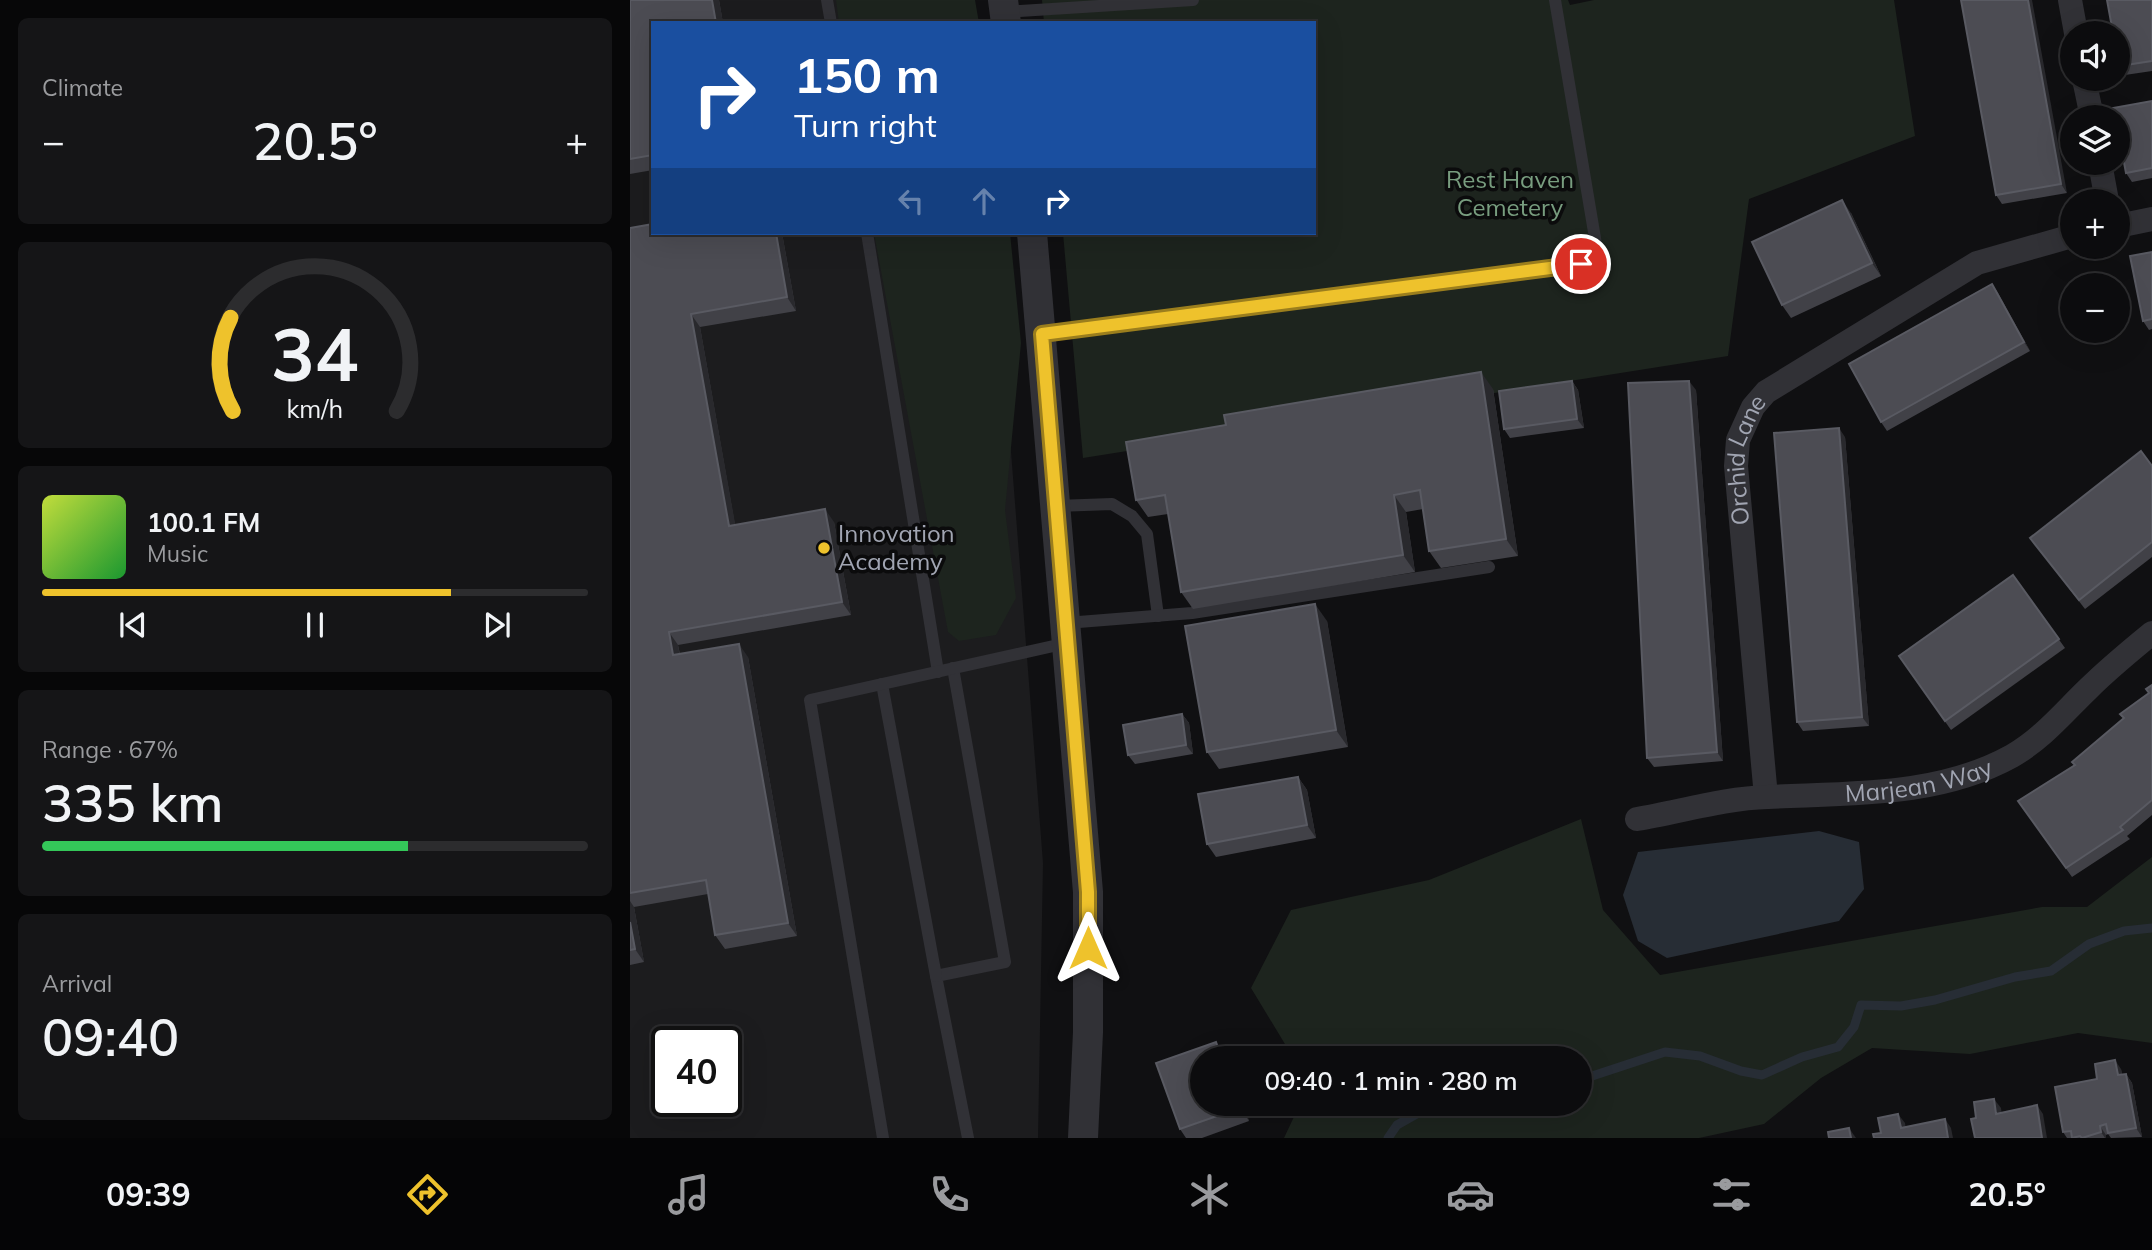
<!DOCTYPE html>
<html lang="en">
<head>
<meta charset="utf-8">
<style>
  :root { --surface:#0c0c0e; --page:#151517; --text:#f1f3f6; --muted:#9a9b9e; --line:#2c2c2e; --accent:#eec22c }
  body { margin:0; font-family:Mulish,sans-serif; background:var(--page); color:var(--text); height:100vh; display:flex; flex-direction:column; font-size:26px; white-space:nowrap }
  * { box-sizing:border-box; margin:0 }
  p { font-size:23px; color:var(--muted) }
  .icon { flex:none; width:38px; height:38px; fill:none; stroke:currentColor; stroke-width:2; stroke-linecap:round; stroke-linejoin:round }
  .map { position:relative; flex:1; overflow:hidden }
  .sheet { display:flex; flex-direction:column; gap:18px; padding:18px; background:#070708; width:630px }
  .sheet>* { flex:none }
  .top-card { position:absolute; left:21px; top:21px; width:665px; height:214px; border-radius:0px; box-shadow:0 7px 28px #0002,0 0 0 2px var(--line); background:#1a4fa0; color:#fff; overflow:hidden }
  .controls { position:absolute; left:1430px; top:21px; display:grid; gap:14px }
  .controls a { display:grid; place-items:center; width:70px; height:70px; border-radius:50%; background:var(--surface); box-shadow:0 7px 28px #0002,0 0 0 2px var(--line); font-size:35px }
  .speed { position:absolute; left:21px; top:1026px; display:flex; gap:14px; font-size:35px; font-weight:700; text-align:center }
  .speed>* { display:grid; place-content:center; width:91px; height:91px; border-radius:50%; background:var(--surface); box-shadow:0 7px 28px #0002,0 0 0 2px var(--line); line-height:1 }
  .speed .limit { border:4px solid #111; border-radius:10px; background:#fff; color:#111 }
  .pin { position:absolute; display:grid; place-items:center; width:60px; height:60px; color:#fff; margin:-30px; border:4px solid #fff; border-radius:50%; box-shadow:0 2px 7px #0007 }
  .me { position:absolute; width:77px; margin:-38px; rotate:0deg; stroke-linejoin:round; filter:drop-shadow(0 0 5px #0008) }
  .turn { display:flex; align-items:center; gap:24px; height:147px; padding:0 28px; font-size:32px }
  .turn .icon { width:91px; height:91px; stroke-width:2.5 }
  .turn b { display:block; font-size:49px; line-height:60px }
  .lanes { display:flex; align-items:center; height:66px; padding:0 28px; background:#0003; justify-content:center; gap:35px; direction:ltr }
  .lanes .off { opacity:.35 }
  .big { font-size:52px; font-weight:600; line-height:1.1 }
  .sheet .tile { flex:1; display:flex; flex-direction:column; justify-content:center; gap:10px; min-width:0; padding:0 24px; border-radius:10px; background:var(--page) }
  .sheet .dial { align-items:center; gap:0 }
  .dial svg { height:182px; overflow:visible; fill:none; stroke:var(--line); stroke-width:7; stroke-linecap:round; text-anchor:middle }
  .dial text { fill:var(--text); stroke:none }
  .song { display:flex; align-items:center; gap:21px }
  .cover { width:84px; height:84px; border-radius:10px; background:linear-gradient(135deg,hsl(70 70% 55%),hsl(130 70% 35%)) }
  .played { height:7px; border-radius:4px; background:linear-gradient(90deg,var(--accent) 75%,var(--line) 75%) }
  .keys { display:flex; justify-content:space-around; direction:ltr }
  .heat { display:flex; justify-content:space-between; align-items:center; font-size:38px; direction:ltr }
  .charge { height:10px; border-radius:5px; background:linear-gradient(90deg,#34c759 67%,var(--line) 0) }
  .trip { position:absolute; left:560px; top:1046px; width:402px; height:70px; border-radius:35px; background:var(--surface); box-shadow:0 7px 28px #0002,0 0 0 2px var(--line); font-weight:600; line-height:70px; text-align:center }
  .tabs { display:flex; height:112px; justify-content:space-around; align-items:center; background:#050506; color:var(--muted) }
  .tabs .icon { width:49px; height:49px }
  .tabs .active { color:var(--accent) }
  .tabs b { font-size:32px; color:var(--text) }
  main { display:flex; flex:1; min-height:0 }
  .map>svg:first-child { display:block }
</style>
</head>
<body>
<main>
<section class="sheet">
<div class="tile"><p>Climate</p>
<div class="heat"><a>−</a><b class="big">20.5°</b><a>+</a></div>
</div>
<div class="tile dial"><svg viewBox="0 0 100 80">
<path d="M14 69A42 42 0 1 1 86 69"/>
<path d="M14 69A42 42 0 0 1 13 28" stroke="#eec22c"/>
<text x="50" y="56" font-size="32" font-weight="700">34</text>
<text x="50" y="72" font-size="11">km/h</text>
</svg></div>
<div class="tile">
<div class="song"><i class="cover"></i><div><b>100.1 FM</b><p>Music</p></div></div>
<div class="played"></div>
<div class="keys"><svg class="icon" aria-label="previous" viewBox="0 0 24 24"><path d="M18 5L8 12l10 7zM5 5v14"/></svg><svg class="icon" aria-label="pause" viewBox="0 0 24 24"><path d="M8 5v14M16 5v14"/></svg><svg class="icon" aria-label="next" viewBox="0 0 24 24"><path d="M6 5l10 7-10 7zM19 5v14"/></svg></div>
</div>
<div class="tile"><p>Range · 67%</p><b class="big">335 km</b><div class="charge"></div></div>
<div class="tile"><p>Arrival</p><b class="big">09:40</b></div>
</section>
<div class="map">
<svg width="1522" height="1138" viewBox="0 0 1522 1138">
  <rect width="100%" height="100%" fill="#101012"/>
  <path fill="#1c1c1e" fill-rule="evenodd" d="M0,0H334L337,23H23V233H364L413,863L408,1138H0ZM37,1041H96V1101H37Z"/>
  <g fill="#1d241e">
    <polygon points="206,0 345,0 349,23 209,23"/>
    <polygon points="412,0 938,0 940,5 964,0 1264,0 1285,136 1119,199 1098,356 453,458 433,233 684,233 684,23 414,23"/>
    <polygon points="244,233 380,233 391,343 375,510 386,598 366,635 329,641 318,632"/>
    <polygon points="951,819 973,910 1030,975 1412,907 1457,907 1522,857 1522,1043 1448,1033 1340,1054 1242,1048 1191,1078 1134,1124 1069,1138 654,1138 670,1104 950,1104 950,1059 664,1059 621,988 661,910 799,880"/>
  </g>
  <polygon fill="#272d35" points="1189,831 1229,842 1234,889 1209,921 1037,958 1008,941 993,895 1008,852"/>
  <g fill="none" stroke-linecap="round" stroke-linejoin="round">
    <g stroke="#272d35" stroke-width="9">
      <polyline points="950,1080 1035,1052 1070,1056 1111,1071 1132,1075 1172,1057 1208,1047 1224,1027 1231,1005 1271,1006 1305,1000 1385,977 1421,971 1459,944 1494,931 1522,928"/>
      <polyline points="758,1138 767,1125 804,1104"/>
    </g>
    <g stroke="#313136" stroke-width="12">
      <polyline points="197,0 201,23"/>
      <polyline points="375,12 563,0"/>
      <polyline points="237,233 308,672"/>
      <polyline points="412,334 951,264 966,244 925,0"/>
      <polyline points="426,506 482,504 502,516 517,534 528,616"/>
      <polyline points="436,623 562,613 859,567"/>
      <polyline points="323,668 375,962 306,976 338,1138"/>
      <polyline points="252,684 306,976"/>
      <polyline points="253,1138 180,700 437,643"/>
    </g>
    <g stroke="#313136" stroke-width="24">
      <polyline points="1440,0 1446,33"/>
      <polyline points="1454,79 1462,117"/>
      <polyline points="1470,163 1477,201"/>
      <polyline points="1488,226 1522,219"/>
      <path id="s1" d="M1136,797L1106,466L1108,440L1123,407L1136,392L1347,263L1442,236"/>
      <path id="s2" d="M1007,819C1049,812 1095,798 1138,797C1220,793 1308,797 1382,756C1413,738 1433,713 1458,689C1478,669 1500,651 1522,633"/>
    </g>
    <g stroke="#313136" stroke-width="30">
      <polyline points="373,0 376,23"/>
      <polyline points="402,233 458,892 458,1032 453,1138"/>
    </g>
  </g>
  <g fill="#414147">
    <polygon points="0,0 89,0 93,23 23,23 23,170 0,174"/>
    <polygon points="1331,0 1437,193 1372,204 1366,195"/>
    <polygon points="1522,0 1522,71 1495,75 1489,66"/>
    <polygon points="1522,101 1522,178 1502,182 1496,173"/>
    <polygon points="1221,213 1251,276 1161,318 1152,305"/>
    <polygon points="0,228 23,233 152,233 166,311 70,327 105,525 204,522 221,615 48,645 50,654 118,657 167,936 95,949 85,935 78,894 4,907 14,962 0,965"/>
    <polygon points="1522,252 1522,329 1519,330 1513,321"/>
    <polygon points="1362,284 1368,293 1400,351 1257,431 1251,422"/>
    <polygon points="942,381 948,390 954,428 880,438 874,429"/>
    <polygon points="863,389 888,556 811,568 799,551 793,509 776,512 785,572 563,609 551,592 538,514 518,517 506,500"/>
    <polygon points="1066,390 1093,761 1024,767 1017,758"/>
    <polygon points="1215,437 1239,726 1173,731 1167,722"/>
    <polygon points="1522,466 1522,557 1455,609 1400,538"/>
    <polygon points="1383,575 1435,648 1321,730 1269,656"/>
    <polygon points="697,621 718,747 589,769 577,752"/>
    <polygon points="1522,685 1522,815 1497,836 1500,839 1442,877 1388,801 1445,765 1519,693"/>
    <polygon points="552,714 559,723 563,754 505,764 498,755"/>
    <polygon points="668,777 677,790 686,838 586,857 577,844"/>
    <polygon points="586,1042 595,1055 597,1059 572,1059 572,1104 613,1104 619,1121 572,1138 556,1138 550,1129 526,1063"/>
    <polygon points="1491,1069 1492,1075 1496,1074 1502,1083 1512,1137 1481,1138 1478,1134 1476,1135 1476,1138 1437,1138 1433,1132 1467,1079"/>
  </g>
  <g fill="#29292d">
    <polygon points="82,0 89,0 93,23 86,23"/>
    <polygon points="1398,0 1402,0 1437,193 1431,184"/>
    <polygon points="1212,200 1221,213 1251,276 1242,263"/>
    <polygon points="146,233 152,233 166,311 157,297"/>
    <polygon points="1362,284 1368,293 1400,351 1394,342"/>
    <polygon points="61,314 70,327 108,540 99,526"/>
    <polygon points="851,372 863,389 888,556 876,539"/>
    <polygon points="942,381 948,390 954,428 947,419"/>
    <polygon points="1059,381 1066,390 1093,761 1087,752"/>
    <polygon points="1209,428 1215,437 1239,726 1232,717"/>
    <polygon points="764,495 776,512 785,572 773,555"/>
    <polygon points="195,509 204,522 221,615 212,602"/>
    <polygon points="685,604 697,621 718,747 706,730"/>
    <polygon points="39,632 48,645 52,669 43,655"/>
    <polygon points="109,644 118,657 167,936 158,923"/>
    <polygon points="552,714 559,723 563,754 556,745"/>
    <polygon points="668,777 677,790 686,838 677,825"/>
    <polygon points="0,901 4,907 14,962 5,949 0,922"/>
    <polygon points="586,1042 595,1055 597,1059 592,1059"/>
    <polygon points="1485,1060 1491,1069 1494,1084 1488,1075"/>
    <polygon points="1496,1074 1502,1083 1512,1137 1506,1128"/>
    <polygon points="1364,1099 1371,1108 1373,1123 1366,1114"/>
    <polygon points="608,1104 613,1104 619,1121 610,1108"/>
    <polygon points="1407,1105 1413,1114 1417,1138 1412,1138"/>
    <polygon points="1268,1114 1275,1123 1277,1137 1271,1128"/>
    <polygon points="1315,1119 1321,1128 1323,1138 1318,1138"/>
    <polygon points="1470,1126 1476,1135 1476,1138 1475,1138 1471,1132"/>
    <polygon points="1219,1128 1226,1138 1221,1138"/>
  </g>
  <g fill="#4c4c53" stroke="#595a62" stroke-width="2">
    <polygon points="0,0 82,0 86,23 23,23 23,155 0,159"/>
    <polygon points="1331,0 1398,0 1431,184 1366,195"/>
    <polygon points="1477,0 1522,0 1522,61 1489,66 1488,60 1488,33 1483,33"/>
    <polygon points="1522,101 1522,168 1496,173 1488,131 1488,117 1485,117 1483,108"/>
    <polygon points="1212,200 1242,263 1152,305 1122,242"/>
    <polygon points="23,224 23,233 146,233 157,297 61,314 99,526 195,509 212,602 39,632 43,655 109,644 158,923 85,935 76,880 0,893 0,228"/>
    <polygon points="1522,252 1522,319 1513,321 1500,256"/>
    <polygon points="1362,284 1394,342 1251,422 1219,364"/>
    <polygon points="851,372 876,539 799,551 790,490 764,495 773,555 551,592 535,495 506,500 496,442 596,425 594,415"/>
    <polygon points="942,381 947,419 874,429 869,391"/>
    <polygon points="1059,381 1087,752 1017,758 998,383"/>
    <polygon points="1209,428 1232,717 1167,722 1144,433"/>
    <polygon points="1511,451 1522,466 1522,542 1449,600 1400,538"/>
    <polygon points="1383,575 1429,639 1315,721 1269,656"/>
    <polygon points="685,604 706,730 577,752 555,626"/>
    <polygon points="1522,685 1522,800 1490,827 1493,830 1436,868 1388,801 1445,765 1442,762 1494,718 1490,714 1519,693 1516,689"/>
    <polygon points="552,714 556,745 498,755 493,725"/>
    <polygon points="668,777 677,825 577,844 568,794"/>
    <polygon points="0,922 5,949 0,950"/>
    <polygon points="586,1042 592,1059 572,1059 572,1104 608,1104 610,1108 550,1129 526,1063"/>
    <polygon points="1485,1060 1488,1075 1496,1074 1506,1128 1478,1133 1476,1124 1470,1126 1471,1132 1452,1138 1450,1136 1442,1138 1441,1131 1433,1132 1425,1087 1467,1079 1465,1064"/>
    <polygon points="1364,1099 1366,1114 1407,1105 1412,1138 1345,1138 1341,1119 1346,1118 1344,1102"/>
    <polygon points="1268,1114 1271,1128 1315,1119 1318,1138 1244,1138 1243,1134 1251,1133 1248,1118"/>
    <polygon points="1219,1128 1221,1138 1199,1138 1198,1132"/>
  </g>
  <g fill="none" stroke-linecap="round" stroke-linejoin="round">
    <defs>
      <polyline id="route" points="458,948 458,892 412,334 951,264"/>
    </defs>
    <use href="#route" stroke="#9b7e1d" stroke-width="18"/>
    <use href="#route" stroke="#eec22c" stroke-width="12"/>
  </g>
  <circle fill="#eec22c" stroke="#0b0b0c" stroke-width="2.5" cx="194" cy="548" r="7"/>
  <g text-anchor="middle" stroke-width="7" stroke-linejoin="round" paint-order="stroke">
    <g font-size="24" fill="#789d7f" stroke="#0b0b0c">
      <text x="880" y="188">Rest Haven<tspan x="880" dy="28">Cemetery</tspan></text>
    </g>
    <g font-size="24" fill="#a1a5b2" stroke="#0b0b0c">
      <text dy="8" stroke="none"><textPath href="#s1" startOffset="340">Orchid Lane</textPath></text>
      <text dy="8" stroke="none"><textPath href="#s2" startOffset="285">Marjean Way</textPath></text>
    </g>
    <g font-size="24" fill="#a1a5b2" stroke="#0b0b0c" text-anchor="start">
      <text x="208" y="542">Innovation<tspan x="208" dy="28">Academy</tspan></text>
    </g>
  </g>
</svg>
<div class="controls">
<a><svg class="icon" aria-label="sound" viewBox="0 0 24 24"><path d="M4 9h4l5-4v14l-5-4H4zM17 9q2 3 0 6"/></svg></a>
<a><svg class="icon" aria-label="layers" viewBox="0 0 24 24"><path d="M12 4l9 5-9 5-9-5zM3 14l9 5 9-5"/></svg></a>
<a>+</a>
<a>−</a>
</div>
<div class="speed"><div class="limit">40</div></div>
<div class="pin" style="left:951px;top:264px;background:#d93025"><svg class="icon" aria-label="arrive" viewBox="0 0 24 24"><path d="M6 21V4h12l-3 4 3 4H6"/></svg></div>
<svg class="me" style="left:458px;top:948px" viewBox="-20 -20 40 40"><path d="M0-17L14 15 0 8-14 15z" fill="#eec22c" stroke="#fff" stroke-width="4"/></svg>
<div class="trip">09:40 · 1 min · 280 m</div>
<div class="top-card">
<div class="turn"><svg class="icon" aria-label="right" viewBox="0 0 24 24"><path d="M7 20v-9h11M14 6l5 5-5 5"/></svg><div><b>150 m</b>Turn right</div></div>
<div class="lanes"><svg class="icon off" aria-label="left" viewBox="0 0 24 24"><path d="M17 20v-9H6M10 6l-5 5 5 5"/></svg><svg class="icon off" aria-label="ahead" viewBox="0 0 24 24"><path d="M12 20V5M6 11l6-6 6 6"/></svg><svg class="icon" aria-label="right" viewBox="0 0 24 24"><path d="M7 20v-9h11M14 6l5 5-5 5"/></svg></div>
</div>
</div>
</main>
<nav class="tabs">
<b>09:39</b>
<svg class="icon active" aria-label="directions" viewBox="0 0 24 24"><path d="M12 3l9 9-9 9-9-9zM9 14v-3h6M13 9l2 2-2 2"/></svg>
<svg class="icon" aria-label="music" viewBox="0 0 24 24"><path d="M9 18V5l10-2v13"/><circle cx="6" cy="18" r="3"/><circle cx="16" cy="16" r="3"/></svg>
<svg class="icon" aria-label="phone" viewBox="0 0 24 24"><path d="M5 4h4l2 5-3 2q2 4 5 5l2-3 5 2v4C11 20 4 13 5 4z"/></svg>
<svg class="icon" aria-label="climate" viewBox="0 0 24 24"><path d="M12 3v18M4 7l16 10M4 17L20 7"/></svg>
<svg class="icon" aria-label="car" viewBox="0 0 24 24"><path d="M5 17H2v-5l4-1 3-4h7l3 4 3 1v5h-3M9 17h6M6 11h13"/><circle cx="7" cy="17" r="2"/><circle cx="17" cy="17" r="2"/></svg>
<svg class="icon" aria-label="filters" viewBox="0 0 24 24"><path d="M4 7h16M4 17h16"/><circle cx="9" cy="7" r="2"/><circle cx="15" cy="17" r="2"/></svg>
<b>20.5°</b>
</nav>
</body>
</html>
